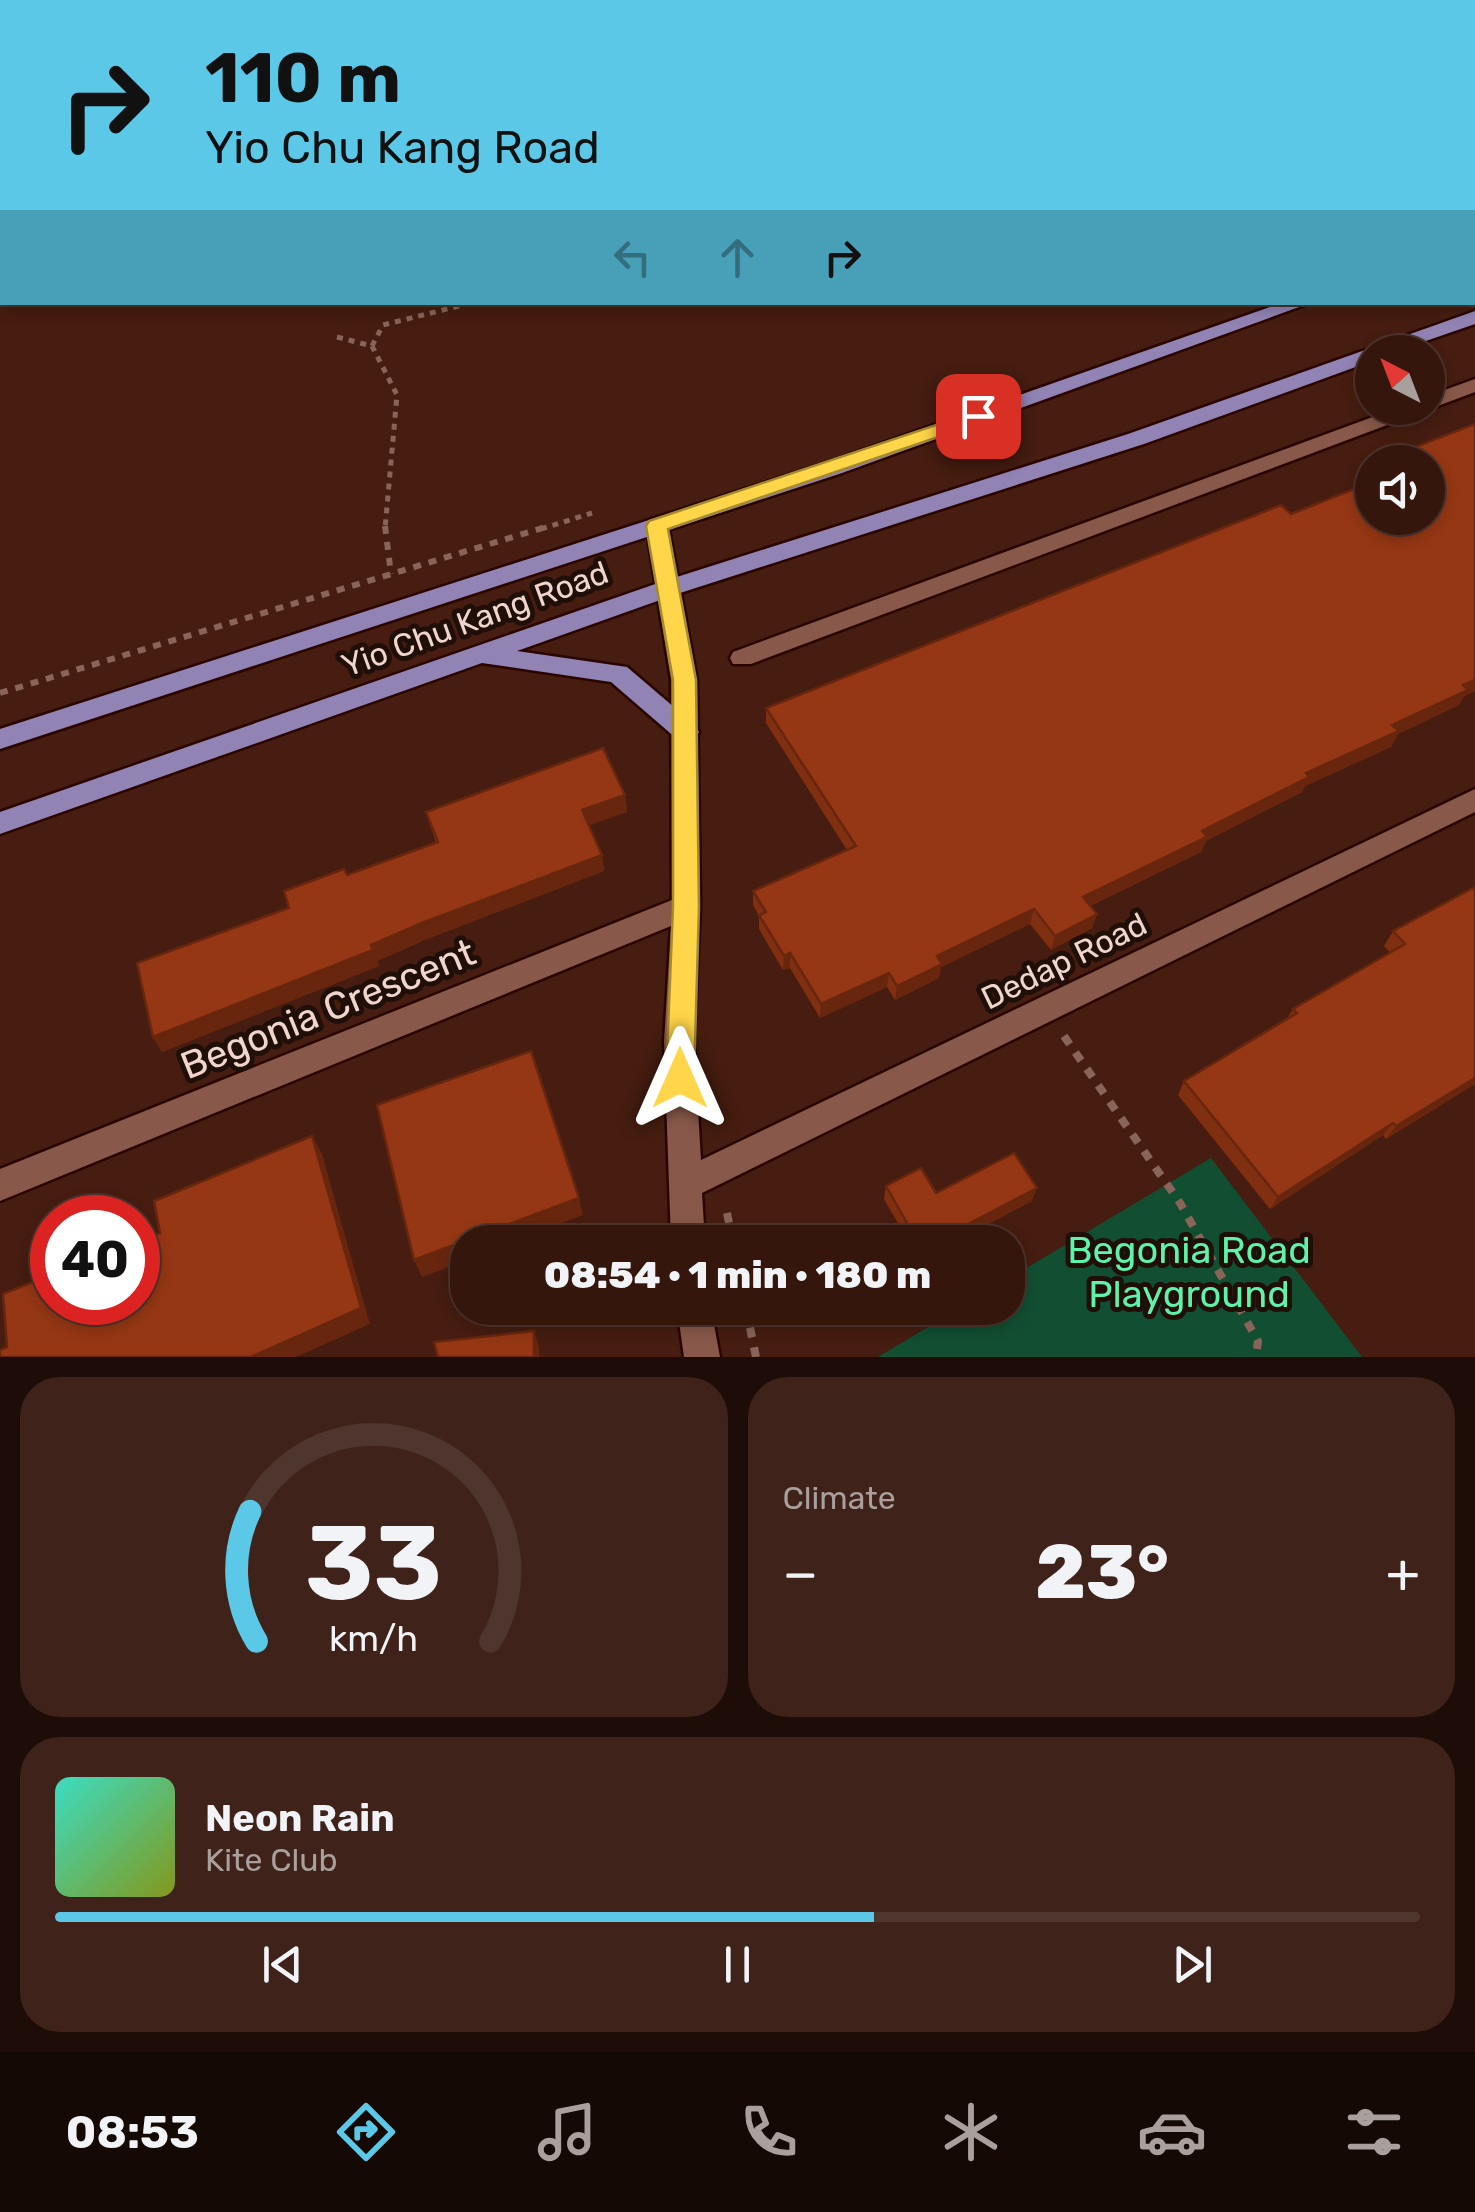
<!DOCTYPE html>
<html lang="en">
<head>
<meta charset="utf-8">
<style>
  :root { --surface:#34160c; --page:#3f231a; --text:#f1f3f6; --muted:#a99f9d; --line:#4e352d; --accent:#5ac8e6 }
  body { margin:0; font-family:Rubik,sans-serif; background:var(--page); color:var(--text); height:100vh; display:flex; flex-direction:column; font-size:38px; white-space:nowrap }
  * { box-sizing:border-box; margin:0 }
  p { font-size:32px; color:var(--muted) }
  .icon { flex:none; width:55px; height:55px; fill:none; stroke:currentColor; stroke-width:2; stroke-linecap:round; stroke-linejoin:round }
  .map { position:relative; height:1357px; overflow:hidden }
  .drawer { display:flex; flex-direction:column; gap:20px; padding:20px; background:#1d0c07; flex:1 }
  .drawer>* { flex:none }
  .top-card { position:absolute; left:0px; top:0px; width:1475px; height:305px; box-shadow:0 5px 15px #0003,0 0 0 2px var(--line); background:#5ac8e6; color:#111; overflow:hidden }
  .needle { width:65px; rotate:318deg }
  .fabs { position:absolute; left:1355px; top:335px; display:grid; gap:20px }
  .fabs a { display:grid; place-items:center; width:90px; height:90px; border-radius:50%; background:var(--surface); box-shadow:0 5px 15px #0003,0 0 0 2px var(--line); font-size:50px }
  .speed { position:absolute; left:30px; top:1195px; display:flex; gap:20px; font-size:50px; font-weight:700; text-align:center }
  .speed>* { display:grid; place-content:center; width:130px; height:130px; border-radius:50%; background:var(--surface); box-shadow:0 5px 15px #0003,0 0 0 2px var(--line); line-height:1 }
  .speed .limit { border:15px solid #d22; background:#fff; color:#111 }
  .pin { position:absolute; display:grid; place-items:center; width:85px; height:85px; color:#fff; margin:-42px; border-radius:20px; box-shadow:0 5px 15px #0006 }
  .me { position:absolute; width:110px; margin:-55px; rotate:0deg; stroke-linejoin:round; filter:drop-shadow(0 0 8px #0008) }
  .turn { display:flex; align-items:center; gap:35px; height:210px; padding:0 40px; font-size:45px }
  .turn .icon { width:130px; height:130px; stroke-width:2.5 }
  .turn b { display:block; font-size:70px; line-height:85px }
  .lanes { display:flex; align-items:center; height:95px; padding:0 40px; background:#0003; justify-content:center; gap:50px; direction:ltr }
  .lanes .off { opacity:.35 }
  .big { font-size:75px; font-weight:800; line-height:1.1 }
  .drawer .card { flex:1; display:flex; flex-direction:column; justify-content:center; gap:15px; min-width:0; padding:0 35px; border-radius:40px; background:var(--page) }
  .drawer .dial { align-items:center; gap:0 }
  .dial svg { height:260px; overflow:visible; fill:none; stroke:var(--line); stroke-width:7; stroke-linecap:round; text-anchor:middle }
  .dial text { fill:var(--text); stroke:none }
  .song { display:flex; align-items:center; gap:30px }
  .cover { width:120px; height:120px; border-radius:15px; background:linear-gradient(135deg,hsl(170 70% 55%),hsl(70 70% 35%)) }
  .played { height:10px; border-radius:5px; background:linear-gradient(90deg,var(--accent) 60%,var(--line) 60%) }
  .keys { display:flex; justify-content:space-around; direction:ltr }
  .heat { display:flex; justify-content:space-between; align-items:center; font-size:55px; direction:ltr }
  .drawer .tiles { flex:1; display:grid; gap:20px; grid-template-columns:1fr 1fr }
  .card:last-child { grid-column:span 2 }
  .trip { position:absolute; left:450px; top:1225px; width:575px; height:100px; border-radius:40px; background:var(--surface); box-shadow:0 5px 15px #0003,0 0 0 2px var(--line); font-weight:800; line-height:100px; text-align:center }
  .tab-bar { display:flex; height:160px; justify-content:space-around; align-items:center; background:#150905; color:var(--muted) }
  .tab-bar .icon { width:70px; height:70px }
  .tab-bar .current { color:var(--accent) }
  .tab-bar b { font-size:45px; color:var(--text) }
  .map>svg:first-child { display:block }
</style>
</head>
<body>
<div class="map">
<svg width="1475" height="1357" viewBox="0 0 1475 1357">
  <rect width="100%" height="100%" fill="#461d10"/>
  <polygon fill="#124e32" points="1211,1158 1362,1357 878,1357 960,1308 1008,1308 1008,1279"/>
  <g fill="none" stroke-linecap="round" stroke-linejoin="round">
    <defs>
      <g id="minor">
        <polygon points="1475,379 1475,392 751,664 733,664 730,658 733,652 1397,408 1428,408 1428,396"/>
        <polygon points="657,517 668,525 697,680 700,907 694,1042 701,1160 1475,789 1475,812 702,1193 705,1242 671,1242 664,1042 671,926 0,1201 0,1169 672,900 671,680 646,525"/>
        <polygon points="677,1308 711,1308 720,1357 684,1357"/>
      </g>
      <g id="major">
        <polygon points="292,0 308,0 309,2 294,2"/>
        <polygon points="365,0 381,0 382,2 367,2"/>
        <polygon points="1472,242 1475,242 1472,253"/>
        <polygon points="1284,302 1313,302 842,473 0,749 0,729 826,463"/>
        <polygon points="1475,311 1475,324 1394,352 1372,352 1372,361 1144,444 677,594 517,651 627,667 695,725 699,732 695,739 677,739 611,682 482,663 0,834 0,812 661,582 1128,434"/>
      </g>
    </defs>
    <use href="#minor" stroke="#2a0500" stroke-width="5"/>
    <use href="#major" stroke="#2a0500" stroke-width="5"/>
    <g stroke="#886459" stroke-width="5" stroke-dasharray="6 6" stroke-linecap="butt">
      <polyline points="337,337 372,346 397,395 385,529"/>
      <polyline points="372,346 383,325 475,302"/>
      <polyline points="541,529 592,513"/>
    </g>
    <g stroke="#886459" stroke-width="6" stroke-dasharray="8 8" stroke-linecap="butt">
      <polyline points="385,526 391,574"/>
      <polyline points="0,693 549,526"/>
    </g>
    <g stroke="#886459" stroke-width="8" stroke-dasharray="10 10" stroke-linecap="butt">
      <polyline points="1064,1036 1180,1203 1258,1341 1256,1357"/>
      <polyline points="727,1213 733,1242"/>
      <polyline points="746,1308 756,1357"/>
    </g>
    <use href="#minor" fill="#88594a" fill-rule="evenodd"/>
    <use href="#major" fill="#9183b4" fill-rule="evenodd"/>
  </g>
  <g fill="#802f11">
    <polygon points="685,0 1052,0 1044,2 689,2"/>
    <polygon points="1475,424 1475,691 1464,696 1459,705 1398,734 1391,747 1305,786 1302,792 1206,841 1201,852 1090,906 1097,914 1092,928 1051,950 1030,924 941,967 939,978 895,1000 887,987 820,1018 790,968 783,970 759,929 759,916 753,905 753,891 847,850 766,723 766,708 1428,462 1386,462 1389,457"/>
    <polygon points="625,795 627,812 589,825 602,855 604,871 427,939 377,961 379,966 162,1052 153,1037 347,875 436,843 426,812"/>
    <polygon points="1475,890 1475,1084 1386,1139 1383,1135 1270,1209 1178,1095 1184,1081 1286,1020 1293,1009 1390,952 1384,946 1393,931"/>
    <polygon points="886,1186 936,1193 1032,1201 959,1239 961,1242 909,1242 884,1199"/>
  </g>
  <g fill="#68260e">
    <polygon points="1008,0 1052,0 1044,2 1001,2"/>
    <polygon points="1475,680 1475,691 1464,696 1459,705 1398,734 1391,747 1305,786 1302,792 1206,841 1201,852 1078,911 1083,897"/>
    <polygon points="625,795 627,812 584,827 582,810"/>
    <polygon points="602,855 604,871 427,939 377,961 379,966 162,1052 153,1037 422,923"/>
    <polygon points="1034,909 1030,924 941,967 939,978 895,1000 897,986 937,956"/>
    <polygon points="1097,914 1092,928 1051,950 1055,936"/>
    <polygon points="790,953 790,968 783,970 784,956"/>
    <polygon points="889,973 887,987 820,1018 821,1004"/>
    <polygon points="1475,1078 1475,1084 1386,1139 1396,1126"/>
    <polygon points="1393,1123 1383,1135 1270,1209 1278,1197"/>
    <polygon points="312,1136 322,1154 370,1324 296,1357 251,1357"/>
    <polygon points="1037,1188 1032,1201 951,1242 955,1231"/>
    <polygon points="579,1198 583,1215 512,1242 468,1242 468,1260 422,1277 414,1260"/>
    <polygon points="534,1331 539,1347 539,1357 534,1357"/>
  </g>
  <g fill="#953714" stroke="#68260e" stroke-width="2.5">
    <polygon points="705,0 1008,0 1001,2 708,2"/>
    <polygon points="1475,424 1475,680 1463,685 1468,690 1392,725 1399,731 1306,773 1309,777 1202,831 1207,837 1083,897 1097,914 1055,936 1034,909 937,956 942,964 897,986 889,973 821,1004 790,953 784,956 759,915 766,912 753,891 856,846 766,708 1281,505 1291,514 1372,482 1372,518 1428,518 1428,462 1396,462 1389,457"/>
    <polygon points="603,748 625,795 582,810 602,855 422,923 371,945 373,950 153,1037 137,963 289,908 284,891 344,869 347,875 438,842 426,812"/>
    <polygon points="1473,888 1475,890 1475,1078 1396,1126 1393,1123 1278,1197 1184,1081 1297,1013 1293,1009 1405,944 1393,931"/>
    <polygon points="531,1051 579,1198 414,1260 377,1105"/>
    <polygon points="312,1136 361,1308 251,1357 0,1357 0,1350 7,1347 3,1294 52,1274 52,1302 138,1302 138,1241 160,1233 154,1201"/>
    <polygon points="1014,1153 1037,1188 955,1231 961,1242 918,1242 886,1186 921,1168 936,1193"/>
    <polygon points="534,1331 534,1357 438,1357 434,1342"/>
  </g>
  <polygon fill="#ffd54a" stroke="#a68a30" stroke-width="2.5" points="978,411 985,412 985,421 668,529 696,680 699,907 694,1078 690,1087 680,1091 670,1087 666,1078 673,907 673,680 646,526 649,521"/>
  <g text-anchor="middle" stroke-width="10" stroke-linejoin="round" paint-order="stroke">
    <g font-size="32" fill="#f0d5cc" stroke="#200e08">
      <text transform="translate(475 619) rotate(-20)" y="11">Yio Chu Kang Road</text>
      <text transform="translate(1064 961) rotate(-26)" y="11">Dedap Road</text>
    </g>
    <g font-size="38" fill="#f0d5cc" stroke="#200e08">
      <text transform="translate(328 1009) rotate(-22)" y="13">Begonia Crescent</text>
    </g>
    <g font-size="38" fill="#5df3aa" stroke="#200e08">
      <text x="1189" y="1263">Begonia Road<tspan x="1189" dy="44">Playground</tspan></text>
    </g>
  </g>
</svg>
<div class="fabs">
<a><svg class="needle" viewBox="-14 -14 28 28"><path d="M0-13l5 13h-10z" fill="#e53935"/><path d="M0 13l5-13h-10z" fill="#a99f9d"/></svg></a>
<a><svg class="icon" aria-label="sound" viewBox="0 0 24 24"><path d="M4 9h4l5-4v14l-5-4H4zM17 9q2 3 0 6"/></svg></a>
</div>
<div class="speed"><div class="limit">40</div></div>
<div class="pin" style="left:978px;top:416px;background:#d93025"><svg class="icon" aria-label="arrive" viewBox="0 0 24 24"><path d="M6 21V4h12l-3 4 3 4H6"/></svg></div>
<svg class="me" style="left:680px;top:1078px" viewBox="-20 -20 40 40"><path d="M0-17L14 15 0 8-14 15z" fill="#ffd54a" stroke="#fff" stroke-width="4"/></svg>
<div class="trip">08:54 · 1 min · 180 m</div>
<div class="top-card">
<div class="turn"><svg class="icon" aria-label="right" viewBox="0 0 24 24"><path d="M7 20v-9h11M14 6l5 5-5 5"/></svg><div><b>110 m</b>Yio Chu Kang Road</div></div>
<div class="lanes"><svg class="icon off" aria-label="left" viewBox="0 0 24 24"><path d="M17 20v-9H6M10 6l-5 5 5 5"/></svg><svg class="icon off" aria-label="ahead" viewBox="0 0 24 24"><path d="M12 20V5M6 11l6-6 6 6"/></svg><svg class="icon" aria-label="right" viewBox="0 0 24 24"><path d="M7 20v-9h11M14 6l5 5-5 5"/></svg></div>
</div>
</div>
<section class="drawer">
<div class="tiles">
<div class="card dial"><svg viewBox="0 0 100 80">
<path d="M14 69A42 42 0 1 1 86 69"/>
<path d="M14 69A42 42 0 0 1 12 29" stroke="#5ac8e6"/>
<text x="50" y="56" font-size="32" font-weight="700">33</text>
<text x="50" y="72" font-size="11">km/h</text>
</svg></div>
<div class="card"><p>Climate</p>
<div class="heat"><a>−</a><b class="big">23°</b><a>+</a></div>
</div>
<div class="card">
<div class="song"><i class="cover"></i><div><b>Neon Rain</b><p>Kite Club</p></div></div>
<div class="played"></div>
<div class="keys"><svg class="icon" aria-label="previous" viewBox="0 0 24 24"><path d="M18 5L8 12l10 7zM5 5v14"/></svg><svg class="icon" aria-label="pause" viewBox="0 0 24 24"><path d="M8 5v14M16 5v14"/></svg><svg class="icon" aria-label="next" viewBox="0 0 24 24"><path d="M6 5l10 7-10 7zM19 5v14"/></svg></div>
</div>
</div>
</section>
<nav class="tab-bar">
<b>08:53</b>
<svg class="icon current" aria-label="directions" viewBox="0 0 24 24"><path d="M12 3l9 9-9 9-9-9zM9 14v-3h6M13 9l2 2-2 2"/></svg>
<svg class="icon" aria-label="music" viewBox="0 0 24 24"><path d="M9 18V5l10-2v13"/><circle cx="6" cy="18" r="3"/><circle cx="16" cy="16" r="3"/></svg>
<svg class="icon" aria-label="phone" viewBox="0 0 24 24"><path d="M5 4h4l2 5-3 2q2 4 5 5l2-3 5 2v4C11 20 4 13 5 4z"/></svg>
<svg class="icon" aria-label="climate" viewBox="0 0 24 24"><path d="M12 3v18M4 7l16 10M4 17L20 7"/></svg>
<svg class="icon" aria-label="car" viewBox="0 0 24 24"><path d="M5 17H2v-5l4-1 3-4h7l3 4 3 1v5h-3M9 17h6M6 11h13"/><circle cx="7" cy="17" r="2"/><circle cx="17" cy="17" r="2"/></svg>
<svg class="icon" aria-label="filters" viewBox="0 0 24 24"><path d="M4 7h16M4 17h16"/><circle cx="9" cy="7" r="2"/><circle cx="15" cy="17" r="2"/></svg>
</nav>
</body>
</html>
